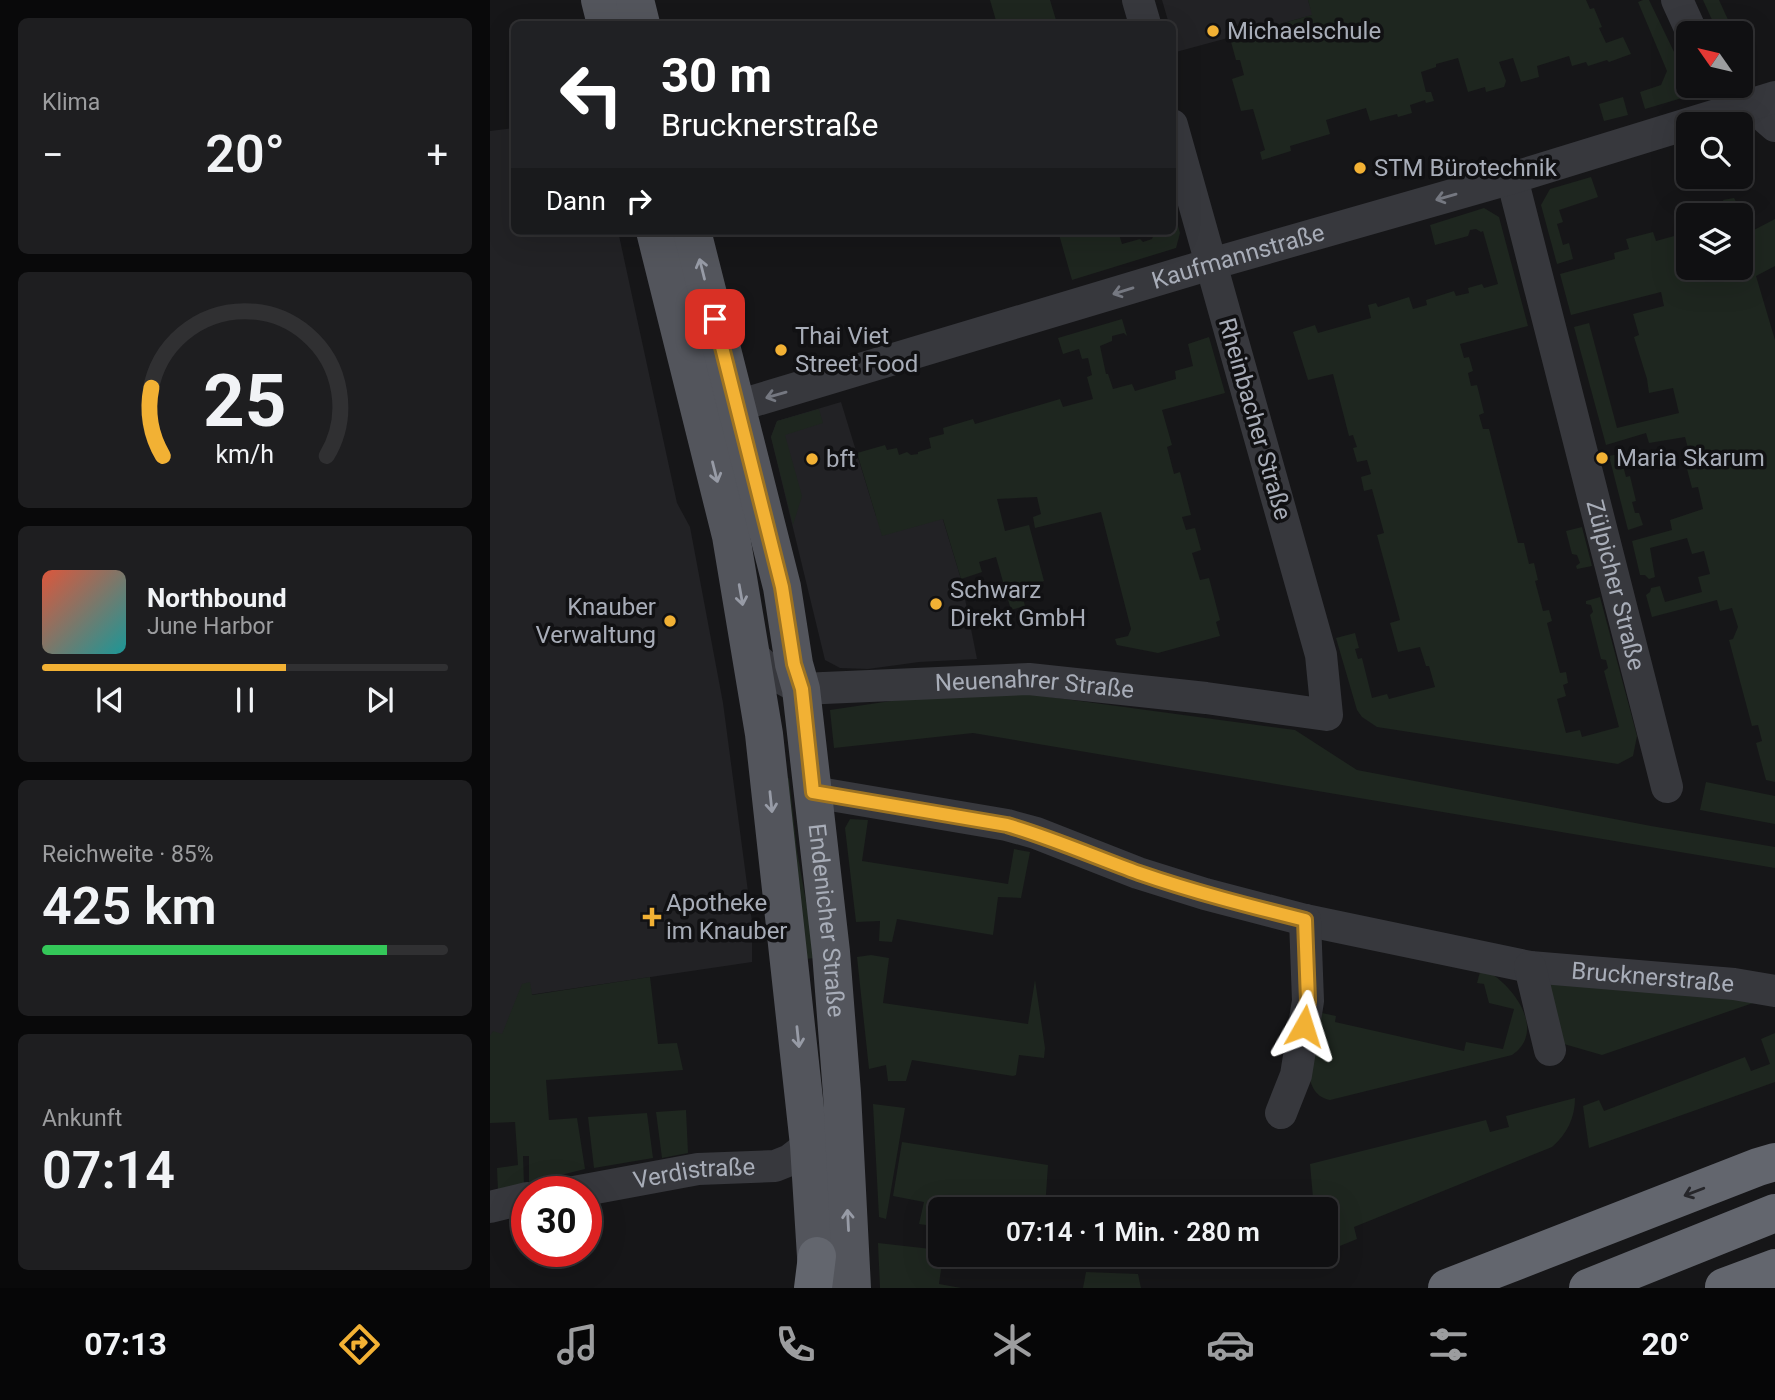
<!DOCTYPE html>
<html lang="de">
<head>
<meta charset="utf-8">
<style>
  :root { --surface:#101012; --page:#1e1e20; --text:#f1f3f6; --muted:#9c9d9f; --line:#303032; --accent:#f2b134 }
  body { margin:0; font-family:Roboto,sans-serif; background:var(--page); color:var(--text); height:100vh; display:flex; flex-direction:column; font-size:26px; white-space:nowrap }
  * { box-sizing:border-box; margin:0 }
  p { font-size:23px; color:var(--muted) }
  .icon { flex:none; width:38px; height:38px; fill:none; stroke:currentColor; stroke-width:2; stroke-linecap:round; stroke-linejoin:round }
  .map { position:relative; flex:1; overflow:hidden }
  .drawer { display:flex; flex-direction:column; gap:18px; padding:18px; background:#09090a; width:490px }
  .drawer>* { flex:none }
  .guide { position:absolute; left:21px; top:21px; width:665px; height:214px; border-radius:10px; box-shadow:0 7px 28px #0002,0 0 0 2px var(--line); background:#202124; color:#fff; overflow:hidden }
  .needle { width:46px; rotate:304deg }
  .controls { position:absolute; left:1186px; top:21px; display:grid; gap:14px }
  .controls a { display:grid; place-items:center; width:77px; height:77px; border-radius:10px; background:var(--surface); box-shadow:0 7px 28px #0002,0 0 0 2px var(--line); font-size:35px }
  .speed { position:absolute; left:21px; top:1176px; display:flex; gap:14px; font-size:35px; font-weight:700; text-align:center }
  .speed>* { display:grid; place-content:center; width:91px; height:91px; border-radius:50%; background:var(--surface); box-shadow:0 7px 28px #0002,0 0 0 2px var(--line); line-height:1 }
  .speed .limit { border:10px solid #d22; background:#fff; color:#111 }
  .pin { position:absolute; display:grid; place-items:center; width:60px; height:60px; color:#fff; margin:-30px; border-radius:14px; box-shadow:0 4px 10px #0006 }
  .me { position:absolute; width:77px; margin:-38px; rotate:6deg; stroke-linejoin:round; filter:drop-shadow(0 0 5px #0008) }
  .turn { display:flex; align-items:center; gap:24px; height:147px; padding:0 35px; font-size:32px }
  .turn .icon { width:91px; height:91px; stroke-width:2.5 }
  .turn b { display:block; font-size:49px; line-height:60px }
  .then { display:flex; align-items:center; height:66px; padding:0 35px; background:#0003; gap:14px; font-size:26px }
  .big { font-size:52px; font-weight:600; line-height:1.1 }
  .drawer .tile { flex:1; display:flex; flex-direction:column; justify-content:center; gap:10px; min-width:0; padding:0 24px; border-radius:10px; background:var(--page) }
  .drawer .dial { align-items:center; gap:0 }
  .dial svg { height:182px; overflow:visible; fill:none; stroke:var(--line); stroke-width:7; stroke-linecap:round; text-anchor:middle }
  .dial text { fill:var(--text); stroke:none }
  .song { display:flex; align-items:center; gap:21px }
  .cover { width:84px; height:84px; border-radius:10px; background:linear-gradient(135deg,hsl(10 70% 55%),hsl(180 70% 35%)) }
  .played { height:7px; border-radius:4px; background:linear-gradient(90deg,var(--accent) 60%,var(--line) 60%) }
  .keys { display:flex; justify-content:space-around; direction:ltr }
  .heat { display:flex; justify-content:space-between; align-items:center; font-size:38px; direction:ltr }
  .charge { height:10px; border-radius:5px; background:linear-gradient(90deg,#34c759 85%,var(--line) 0) }
  .trip { position:absolute; left:438px; top:1197px; width:410px; height:70px; border-radius:10px; background:var(--surface); box-shadow:0 7px 28px #0002,0 0 0 2px var(--line); font-weight:600; line-height:70px; text-align:center }
  .tab-bar { display:flex; height:112px; justify-content:space-around; align-items:center; background:#060607; color:var(--muted) }
  .tab-bar .icon { width:49px; height:49px }
  .tab-bar .current { color:var(--accent) }
  .tab-bar b { font-size:32px; color:var(--text) }
  main { display:flex; flex:1; min-height:0 }
  .map>svg:first-child { display:block }
</style>
</head>
<body>
<main>
<section class="drawer">
<div class="tile"><p>Klima</p>
<div class="heat"><a>−</a><b class="big">20°</b><a>+</a></div>
</div>
<div class="tile dial"><svg viewBox="0 0 100 80">
<path d="M14 69A42 42 0 1 1 86 69"/>
<path d="M14 69A42 42 0 0 1 9 39" stroke="#f2b134"/>
<text x="50" y="56" font-size="32" font-weight="700">25</text>
<text x="50" y="72" font-size="11">km/h</text>
</svg></div>
<div class="tile">
<div class="song"><i class="cover"></i><div><b>Northbound</b><p>June Harbor</p></div></div>
<div class="played"></div>
<div class="keys"><svg class="icon" aria-label="previous" viewBox="0 0 24 24"><path d="M18 5L8 12l10 7zM5 5v14"/></svg><svg class="icon" aria-label="pause" viewBox="0 0 24 24"><path d="M8 5v14M16 5v14"/></svg><svg class="icon" aria-label="next" viewBox="0 0 24 24"><path d="M6 5l10 7-10 7zM19 5v14"/></svg></div>
</div>
<div class="tile"><p>Reichweite · 85%</p><b class="big">425 km</b><div class="charge"></div></div>
<div class="tile"><p>Ankunft</p><b class="big">07:14</b></div>
</section>
<div class="map">
<svg width="1285" height="1288" viewBox="0 0 1285 1288">
  <rect width="100%" height="100%" fill="#161618"/>
  <g fill="#222225">
    <polygon points="672,0 818,0 823,15 686,52 683,38 682,24 679,24"/>
    <polygon points="24,128 24,231 128,231 187,503 200,527 233,703 262,922 262,962 32,996 35,1041 0,1046 0,131"/>
    <polygon points="351,402 386,516 447,500 471,579 487,659 429,662 378,669 350,668 335,660 281,437 287,421"/>
  </g>
  <g fill="#1e261f">
    <polygon points="500,0 560,0 566,20 569,20 570,24 507,24"/>
    <polygon points="818,0 1096,0 1100,9 1104,8 1112,27 1109,28 1116,43 1133,37 1141,54 1119,62 1117,60 1098,66 1096,62 1082,66 1079,56 1047,66 1049,77 1031,82 1023,58 1009,62 1016,81 1014,87 996,92 995,87 978,92 968,58 946,64 946,67 931,72 936,92 941,92 944,101 936,103 935,100 920,105 922,113 908,117 907,114 880,121 876,108 836,120 840,134 800,146 801,151 772,160 770,152 775,150 763,109 751,111 742,79 754,75 750,60 746,60 740,38 822,15"/>
    <polygon points="1153,0 1159,0 1199,83 1192,98 1155,109 1150,92 1171,85 1177,71 1148,2"/>
    <polygon points="1213,0 1229,0 1244,33 1228,33"/>
    <polygon points="1133,97 1138,115 1114,121 1109,104"/>
    <polygon points="1101,177 1108,197 1069,210 1073,222 1067,224 1073,245 1079,243 1083,259 1067,264 1051,205 1060,189"/>
    <polygon points="1244,198 1262,231 1285,219 1285,266 1266,276 1285,340 1285,782 1276,780 1266,743 1272,741 1268,725 1262,726 1239,640 1243,639 1248,627 1242,608 1230,611 1227,600 1162,617 1156,595 1160,592 1161,588 1170,586 1175,602 1212,592 1208,577 1220,574 1214,551 1202,554 1197,538 1160,548 1165,577 1159,579 1155,575 1150,575 1142,541 1182,530 1180,520 1213,509 1208,487 1202,488 1195,461 1201,459 1195,437 1159,443 1156,433 1116,445 1084,327 1099,323 1127,428 1189,413 1183,388 1159,393 1157,379 1144,337 1149,335 1143,314 1174,306 1171,292 1081,315 1070,274 1125,259 1124,253 1139,249 1136,239 1163,232 1166,241 1195,233 1193,225 1199,223 1199,268 1251,268 1251,215 1238,215 1233,200"/>
    <polygon points="683,208 690,233 686,248 582,280 568,231 628,231 632,244 650,239 653,242 662,239 665,231 682,231"/>
    <polygon points="994,208 1009,217 1038,326 970,344 974,358 979,357 983,371 978,373 981,386 987,385 994,413 989,415 993,429 999,429 1028,543 1034,543 1039,564 1044,563 1048,580 1045,581 1053,611 1059,610 1062,621 1057,623 1070,673 1076,672 1078,683 1073,685 1076,696 1067,699 1076,733 1090,730 1092,737 1129,727 1114,671 1118,668 1116,660 1111,659 1100,615 1103,612 1101,605 1096,604 1096,601 1110,597 1147,736 1143,756 1128,764 887,727 872,717 867,710 846,638 865,633 869,648 865,649 868,659 872,658 882,698 897,694 899,699 945,687 939,666 936,666 930,647 908,652 900,623 910,620 887,535 894,533 882,489 874,491 871,477 881,474 877,460 867,462 863,448 867,447 863,435 859,436 843,374 818,380 803,332 825,325 828,333 881,318 878,305 886,303 888,307 919,297 923,309 937,305 936,300 964,291 966,296 979,293 978,288 992,284 994,288 1008,284 993,231 991,232 986,229 980,230 978,236 945,245 940,225"/>
    <polygon points="632,319 637,336 634,333 622,336 622,341 610,346 616,374 618,374 623,389 642,384 645,391 686,379 685,371 703,366 698,344 719,337 735,393 672,410 682,445 677,447 684,474 690,472 701,515 692,517 696,530 705,528 711,550 702,553 710,580 719,578 730,620 726,622 730,636 668,653 627,645 625,639 638,636 641,629 611,512 545,528 543,517 551,514 547,497 507,499 515,531 539,525 554,581 530,587 535,606 521,610 506,557 489,562 492,572 471,579 453,519 392,536 367,453 395,445 397,450 407,448 409,455 417,452 421,455 428,454 428,452 441,448 439,438 454,434 453,428 483,419 485,424 570,399 573,407 603,399 597,377 602,375 598,358 592,359 589,349 573,354 568,338"/>
    <polygon points="329,409 333,423 295,435 312,496 303,525 281,437 287,421"/>
    <polygon points="1134,453 1137,464 1133,466 1136,477 1140,476 1146,501 1142,502 1145,513 1149,513 1153,525 1138,530 1119,456"/>
    <polygon points="1092,527 1102,566 1087,569 1086,566 1090,563 1087,555 1082,554 1076,531"/>
    <polygon points="538,694 805,730 867,770 1161,826 1285,847 1285,868 483,733 344,748 340,710 435,696"/>
    <polygon points="299,778 307,851 326,958 314,959 291,779"/>
    <polygon points="1216,782 1285,796 1285,824 1210,810"/>
    <polygon points="360,819 378,820 372,861 518,884 524,849 540,852 531,898 508,897 503,935 407,919 402,942 389,941 390,921 366,922 355,828"/>
    <polygon points="381,955 399,958 393,1003 538,1024 545,980 555,1048 554,1058 529,1055 526,1075 523,1076 422,1060 416,1081 398,1081 396,1065 379,1069 367,957"/>
    <path d="M991,968C1020,980 1059,1030 1022,1055L840,1100C805,1093 823,1037 827,1012L846,1016L845,1022L974,1051L976,1042L1013,1049L1024,1009L999,1003L994,984L987,983Z"/>
    <polygon points="160,977 168,1044 187,1043 193,1070 56,1080 59,1120 87,1118 95,1169 39,1183 39,1156 33,1156 34,1185 8,1191 7,1168 28,1165 25,1122 0,1123 0,1036 3,1031 12,1034 32,984 40,982 42,995"/>
    <polygon points="1054,977 1242,994 1263,1003 1112,1055 1067,1042"/>
    <polygon points="1285,1033 1285,1082 1099,1148 1093,1106 1109,1100 1114,1111 1255,1057 1261,1071 1280,1064 1271,1039"/>
    <path d="M1085,1098C1085,1118 1077,1134 1062,1147L864,1227L867,1239L835,1252V1209H824L820,1164L996,1120L1000,1132L1019,1127L1016,1116Z"/>
    <polygon points="383,1104 415,1108 396,1219 389,1217"/>
    <polygon points="196,1110 198,1153 172,1158 166,1112"/>
    <polygon points="157,1113 163,1158 104,1168 98,1117"/>
    <polygon points="412,1142 558,1165 555,1209 491,1209 475,1207 474,1209 450,1209 450,1227 429,1224 434,1202 403,1196"/>
    <polygon points="388,1243 450,1250 450,1255 453,1255 449,1284 471,1288 390,1288"/>
    <polygon points="596,1272 648,1274 651,1288 593,1288"/>
  </g>
  <g fill="none" stroke-linecap="round" stroke-linejoin="round">
    <g stroke="#37383d" stroke-width="32">
      <polyline points="648,0 655,24"/>
      <polyline points="1187,0 1202,33"/>
      <polyline points="1239,86 1285,126"/>
      <path id="s1" d="M1022,178L1177,787"/>
      <path id="s2" d="M222,408L247,406L721,264L1022,178L1285,97"/>
      <path id="s3" d="M262,655L282,673L311,689L539,679L716,698L837,715L831,655L682,125"/>
      <path id="s4" d="M323,792L517,825L546,833L648,873L715,894L815,920L1040,967L1244,984L1285,991"/>
      <polyline points="1040,967 1060,1050"/>
      <polyline points="791,1113 806,1075 818,1001 815,920"/>
      <path id="s5" d="M84,1192L208,1169L285,1166L300,1160L319,1145"/>
      <polyline points="0,1207 37,1198"/>
    </g>
    <g stroke="#53555c" stroke-width="38">
      <polyline points="110,0 116,24"/>
      <polyline points="145,0 151,24"/>
      <polyline points="165,231 241,536 274,734 319,1145 328,1288"/>
      <path id="s6" d="M202,231L292,587L304,664L311,689L341,952L352,1093L362,1288"/>
    </g>
    <g stroke="#63666e" stroke-width="38">
      <polyline points="1234,1287 1285,1268"/>
      <polyline points="323,1288 327,1256"/>
      <polyline points="957,1288 1268,1167 1285,1162"/>
      <polyline points="1098,1288 1285,1213"/>
    </g>
  </g>
  <defs><path id="oneway-shaft" d="M-6 0H5M1.5-3L5.5 0L1.5 3" fill="none" stroke-width="1.6" stroke-linecap="round" stroke-linejoin="round" transform="scale(1.75)"/></defs>
  <g stroke="#757881">
    <use href="#oneway-shaft" transform="translate(956 197) rotate(164)"/>
    <use href="#oneway-shaft" transform="translate(633 291) rotate(163)"/>
    <use href="#oneway-shaft" transform="translate(286 395) rotate(164)"/>
  </g>
  <g stroke="#979ba6">
    <use href="#oneway-shaft" transform="translate(212 269) rotate(-104)"/>
    <use href="#oneway-shaft" transform="translate(225 472) rotate(76)"/>
    <use href="#oneway-shaft" transform="translate(251 595) rotate(80)"/>
    <use href="#oneway-shaft" transform="translate(281 802) rotate(84)"/>
    <use href="#oneway-shaft" transform="translate(308 1037) rotate(84)"/>
    <use href="#oneway-shaft" transform="translate(358 1220) rotate(-93)"/>
  </g>
  <use stroke="#26262a" href="#oneway-shaft" transform="translate(1204 1192) rotate(159)"/>
  <g fill="none" stroke-linecap="round" stroke-linejoin="round">
    <defs>
      <path id="route" d="M225,319L292,587L304,664L312,689L323,792L517,825C562,838 605,857 649,873C704,892 759,906 815,920L818,1001L814,1026"/>
    </defs>
    <use href="#route" stroke="#9d7322" stroke-width="18"/>
    <use href="#route" stroke="#f2b134" stroke-width="12"/>
  </g>
  <g fill="#f2b134" stroke="#111113" stroke-width="2.5">
    <circle cx="723" cy="31" r="7"/>
    <circle cx="870" cy="168" r="7"/>
    <circle cx="291" cy="350" r="7"/>
    <circle cx="1112" cy="458" r="7"/>
    <circle cx="322" cy="459" r="7"/>
    <circle cx="446" cy="604" r="7"/>
    <circle cx="180" cy="621" r="7"/>
    <path d="M158.5 906.5h7v7h7v7h-7v7h-7v-7h-7v-7h7z"/>
  </g>
  <g text-anchor="middle" stroke-width="7" stroke-linejoin="round" paint-order="stroke">
    <g font-size="24" fill="#a8adb8" stroke="#111113" text-anchor="start">
      <text x="737" y="39">Michaelschule</text>
      <text x="884" y="176">STM Bürotechnik</text>
      <text x="305" y="344">Thai Viet<tspan x="305" dy="28">Street Food</tspan></text>
      <text x="1126" y="466">Maria Skarum</text>
      <text x="336" y="467">bft</text>
      <text x="460" y="598">Schwarz<tspan x="460" dy="28">Direkt GmbH</tspan></text>
      <text x="166" y="615" text-anchor="end">Knauber<tspan x="166" dy="28">Verwaltung</tspan></text>
      <text x="176" y="911">Apotheke<tspan x="176" dy="28">im Knauber</tspan></text>
    </g>
    <g font-size="24" fill="#a8adb8" stroke="#111113">
      <text dy="8" stroke="none"><textPath href="#s2" startOffset="548">Kaufmannstraße</textPath></text>
      <text transform="translate(765 419) rotate(74)" y="8">Rheinbacher Straße</text>
      <text dy="8" stroke="none"><textPath href="#s1" startOffset="420">Zülpicher Straße</textPath></text>
      <text dy="8" stroke="none"><textPath href="#s3" startOffset="294">Neuenahrer Straße</textPath></text>
      <text dy="8" stroke="none"><textPath href="#s6" startOffset="704">Endenicher Straße</textPath></text>
      <text dy="8" stroke="none"><textPath href="#s4" startOffset="863">Brucknerstraße</textPath></text>
      <text dy="8" stroke="none"><textPath href="#s5" startOffset="122">Verdistraße</textPath></text>
    </g>
  </g>
</svg>
<div class="controls">
<a><svg class="needle" viewBox="-14 -14 28 28"><path d="M0-13l5 13h-10z" fill="#e53935"/><path d="M0 13l5-13h-10z" fill="#9c9d9f"/></svg></a>
<a><svg class="icon" aria-label="search" viewBox="0 0 24 24"><circle cx="10" cy="10" r="6"/><path d="M15 15l6 6"/></svg></a>
<a><svg class="icon" aria-label="layers" viewBox="0 0 24 24"><path d="M12 4l9 5-9 5-9-5zM3 14l9 5 9-5"/></svg></a>
</div>
<div class="speed"><div class="limit">30</div></div>
<div class="pin" style="left:225px;top:319px;background:#d93025"><svg class="icon" aria-label="arrive" viewBox="0 0 24 24"><path d="M6 21V4h12l-3 4 3 4H6"/></svg></div>
<svg class="me" style="left:814px;top:1026px" viewBox="-20 -20 40 40"><path d="M0-17L14 15 0 8-14 15z" fill="#f2b134" stroke="#fff" stroke-width="4"/></svg>
<div class="trip">07:14 · 1 Min. · 280 m</div>
<div class="guide">
<div class="turn"><svg class="icon" aria-label="left" viewBox="0 0 24 24"><path d="M17 20v-9H6M10 6l-5 5 5 5"/></svg><div><b>30 m</b>Brucknerstraße</div></div>
<div class="then">Dann<svg class="icon" aria-label="right" viewBox="0 0 24 24"><path d="M7 20v-9h11M14 6l5 5-5 5"/></svg></div>
</div>
</div>
</main>
<nav class="tab-bar">
<b>07:13</b>
<svg class="icon current" aria-label="directions" viewBox="0 0 24 24"><path d="M12 3l9 9-9 9-9-9zM9 14v-3h6M13 9l2 2-2 2"/></svg>
<svg class="icon" aria-label="music" viewBox="0 0 24 24"><path d="M9 18V5l10-2v13"/><circle cx="6" cy="18" r="3"/><circle cx="16" cy="16" r="3"/></svg>
<svg class="icon" aria-label="phone" viewBox="0 0 24 24"><path d="M5 4h4l2 5-3 2q2 4 5 5l2-3 5 2v4C11 20 4 13 5 4z"/></svg>
<svg class="icon" aria-label="climate" viewBox="0 0 24 24"><path d="M12 3v18M4 7l16 10M4 17L20 7"/></svg>
<svg class="icon" aria-label="car" viewBox="0 0 24 24"><path d="M5 17H2v-5l4-1 3-4h7l3 4 3 1v5h-3M9 17h6M6 11h13"/><circle cx="7" cy="17" r="2"/><circle cx="17" cy="17" r="2"/></svg>
<svg class="icon" aria-label="filters" viewBox="0 0 24 24"><path d="M4 7h16M4 17h16"/><circle cx="9" cy="7" r="2"/><circle cx="15" cy="17" r="2"/></svg>
<b>20°</b>
</nav>
</body>
</html>
